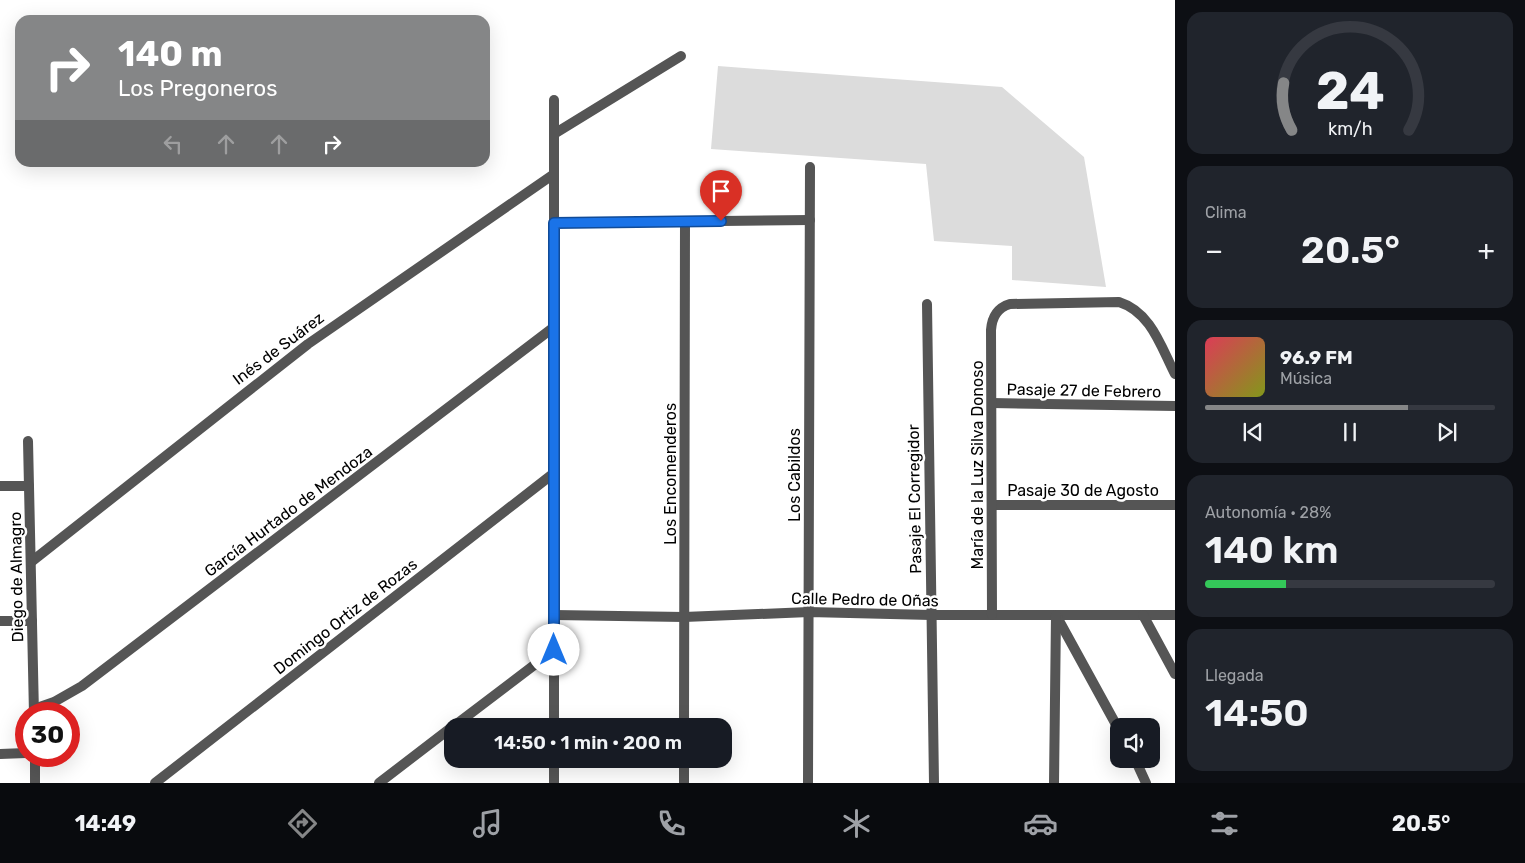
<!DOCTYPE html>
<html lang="es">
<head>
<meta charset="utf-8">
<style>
  :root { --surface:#171b24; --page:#20242c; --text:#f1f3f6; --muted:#9ea1a6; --line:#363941; --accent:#858687 }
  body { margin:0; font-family:Rubik,sans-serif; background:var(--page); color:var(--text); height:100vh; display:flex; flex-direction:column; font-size:19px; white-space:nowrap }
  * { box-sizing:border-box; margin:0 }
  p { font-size:16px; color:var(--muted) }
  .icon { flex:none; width:28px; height:28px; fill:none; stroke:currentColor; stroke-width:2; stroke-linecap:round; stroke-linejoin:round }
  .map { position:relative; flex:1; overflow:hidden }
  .details { display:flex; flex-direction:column; gap:12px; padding:12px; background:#0d0f14; width:350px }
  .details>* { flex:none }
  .banner { position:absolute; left:15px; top:15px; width:475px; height:152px; border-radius:15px; box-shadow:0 5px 20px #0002; background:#858687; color:#fff; overflow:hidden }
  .tools { position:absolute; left:1110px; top:718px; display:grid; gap:10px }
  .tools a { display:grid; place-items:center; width:50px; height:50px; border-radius:10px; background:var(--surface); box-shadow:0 5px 20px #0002; font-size:25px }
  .speed { position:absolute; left:15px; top:702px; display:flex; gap:10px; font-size:25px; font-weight:700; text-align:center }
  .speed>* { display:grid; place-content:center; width:65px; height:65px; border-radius:50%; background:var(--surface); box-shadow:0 5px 20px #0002; line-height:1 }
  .speed .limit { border:8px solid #d22; background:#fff; color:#111 }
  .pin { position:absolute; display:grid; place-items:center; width:42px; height:42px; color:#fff; margin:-51px -21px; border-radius:50% 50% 50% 0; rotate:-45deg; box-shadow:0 0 5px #0007 }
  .pin .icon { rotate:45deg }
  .me { position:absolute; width:55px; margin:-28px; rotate:0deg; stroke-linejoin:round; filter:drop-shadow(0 0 4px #0008) }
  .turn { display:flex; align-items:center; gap:18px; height:105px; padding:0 20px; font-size:22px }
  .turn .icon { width:65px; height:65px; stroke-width:2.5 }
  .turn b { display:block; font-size:35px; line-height:42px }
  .lanes { display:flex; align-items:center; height:48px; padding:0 20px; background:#0003; justify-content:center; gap:25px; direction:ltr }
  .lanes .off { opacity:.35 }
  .big { font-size:38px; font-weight:600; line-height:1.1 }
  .details .tile { flex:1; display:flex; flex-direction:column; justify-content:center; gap:8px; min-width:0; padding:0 18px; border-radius:15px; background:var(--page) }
  .details .dial { align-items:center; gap:0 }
  .dial svg { height:130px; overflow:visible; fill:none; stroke:var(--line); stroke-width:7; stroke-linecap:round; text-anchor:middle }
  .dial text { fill:var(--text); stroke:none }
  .song { display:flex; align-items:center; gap:15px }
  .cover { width:60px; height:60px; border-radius:8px; background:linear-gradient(135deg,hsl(350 70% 55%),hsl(70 70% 35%)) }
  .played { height:5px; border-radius:2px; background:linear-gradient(90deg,var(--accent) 70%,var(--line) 70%) }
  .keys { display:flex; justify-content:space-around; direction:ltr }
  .heat { display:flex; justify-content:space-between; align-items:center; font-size:28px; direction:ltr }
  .charge { height:8px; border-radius:4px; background:linear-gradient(90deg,#34c759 28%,var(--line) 0) }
  .trip { position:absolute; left:444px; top:718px; width:288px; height:50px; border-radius:15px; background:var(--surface); box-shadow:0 5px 20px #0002; font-weight:600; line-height:50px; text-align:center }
  .menu { display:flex; height:80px; justify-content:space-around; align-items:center; background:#090b0e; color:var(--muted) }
  .menu .icon { width:35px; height:35px }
  .menu .selected { color:var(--accent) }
  .menu b { font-size:22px; color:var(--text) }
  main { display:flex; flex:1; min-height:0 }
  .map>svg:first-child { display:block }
</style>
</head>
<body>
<main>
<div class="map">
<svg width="1175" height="783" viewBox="0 0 1175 783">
  <rect width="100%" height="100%" fill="#fff"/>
  <polygon fill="#dcdcdc" points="718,66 1002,87 1084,157 1106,287 1012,280 1012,246 934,241 926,164 711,149"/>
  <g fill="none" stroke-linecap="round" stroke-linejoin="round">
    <g stroke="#555" stroke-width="10">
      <polyline points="554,134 681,56"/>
      <polyline points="554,223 810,220"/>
      <polyline points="927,304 934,783"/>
      <polyline points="992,403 1175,406"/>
      <polyline points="28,441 34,714"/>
      <polyline points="0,486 29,486"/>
      <polyline points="992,505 1175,505"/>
      <polyline points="31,562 308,344 554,174"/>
      <polyline points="554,615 684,617 809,612 931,615 1175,615"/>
      <path d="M992,615L991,330C992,317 997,308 1010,304L1119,302C1151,312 1161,347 1175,374"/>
      <polyline points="1143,615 1175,674"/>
      <polyline points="1057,617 1119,730"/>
      <polyline points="0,621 32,621"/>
      <polyline points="34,709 54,702 82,686 554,327"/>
      <polyline points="454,726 554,650"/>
      <polyline points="554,726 554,100"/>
      <polyline points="684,726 685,222"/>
      <polyline points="0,754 26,753"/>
      <polyline points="35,756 35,783"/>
      <polyline points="1135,759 1146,783"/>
      <polyline points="155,783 554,473"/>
      <polyline points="379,783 452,727"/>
      <polyline points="554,783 554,759"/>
      <polyline points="684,783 684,759"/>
      <polyline points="808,783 810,167"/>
      <polyline points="1054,783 1056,615"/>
    </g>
  </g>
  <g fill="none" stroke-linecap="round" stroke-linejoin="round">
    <defs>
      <polyline id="route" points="554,650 554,223 721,221"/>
    </defs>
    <use href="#route" stroke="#114b97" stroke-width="12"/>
    <use href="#route" stroke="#1a73e8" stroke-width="9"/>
  </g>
  <g text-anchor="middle" stroke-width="5" stroke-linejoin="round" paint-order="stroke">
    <g font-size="16" fill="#000" stroke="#fff">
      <text transform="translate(278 348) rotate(-37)" y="6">Inés de Suárez</text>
      <text transform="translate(1084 390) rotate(1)" y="6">Pasaje 27 de Febrero</text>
      <text transform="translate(977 465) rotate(-90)" y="6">María de la Luz Silva Donoso</text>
      <text transform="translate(670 474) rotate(-90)" y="6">Los Encomenderos</text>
      <text transform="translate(794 475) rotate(-90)" y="6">Los Cabildos</text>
      <text x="1083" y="496">Pasaje 30 de Agosto</text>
      <text transform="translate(914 499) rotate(-91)" y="6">Pasaje El Corregidor</text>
      <text transform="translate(288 511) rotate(-37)" y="6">García Hurtado de Mendoza</text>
      <text transform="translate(16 577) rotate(-91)" y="6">Diego de Almagro</text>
      <text transform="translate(865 599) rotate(1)" y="6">Calle Pedro de Oñas</text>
      <text transform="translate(345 616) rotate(-38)" y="6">Domingo Ortiz de Rozas</text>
    </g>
  </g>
</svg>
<div class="tools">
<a><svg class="icon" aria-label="sound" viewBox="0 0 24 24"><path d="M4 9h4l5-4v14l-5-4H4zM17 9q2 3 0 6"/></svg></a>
</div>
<div class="speed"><div class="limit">30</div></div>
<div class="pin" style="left:721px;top:221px;background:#d93025"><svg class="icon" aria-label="arrive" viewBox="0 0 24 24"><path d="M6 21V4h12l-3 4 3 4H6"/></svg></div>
<svg class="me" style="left:554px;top:650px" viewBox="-20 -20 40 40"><circle r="19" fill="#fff"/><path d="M0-13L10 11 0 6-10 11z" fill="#1a73e8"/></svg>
<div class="trip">14:50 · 1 min · 200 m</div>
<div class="banner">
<div class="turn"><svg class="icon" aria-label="right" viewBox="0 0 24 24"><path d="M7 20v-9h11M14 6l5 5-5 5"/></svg><div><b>140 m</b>Los Pregoneros</div></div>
<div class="lanes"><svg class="icon off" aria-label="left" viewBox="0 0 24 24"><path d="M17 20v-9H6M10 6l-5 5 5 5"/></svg><svg class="icon off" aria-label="ahead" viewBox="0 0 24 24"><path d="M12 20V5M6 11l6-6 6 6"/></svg><svg class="icon off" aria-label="ahead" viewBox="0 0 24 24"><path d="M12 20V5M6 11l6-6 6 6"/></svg><svg class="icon" aria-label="right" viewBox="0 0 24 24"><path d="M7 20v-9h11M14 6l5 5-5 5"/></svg></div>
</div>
</div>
<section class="details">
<div class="tile dial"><svg viewBox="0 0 100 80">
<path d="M14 69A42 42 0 1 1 86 69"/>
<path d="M14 69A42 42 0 0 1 9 40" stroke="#858687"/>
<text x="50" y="56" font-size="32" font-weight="700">24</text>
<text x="50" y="72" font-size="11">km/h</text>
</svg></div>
<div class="tile"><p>Clima</p>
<div class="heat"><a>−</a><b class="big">20.5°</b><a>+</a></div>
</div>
<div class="tile">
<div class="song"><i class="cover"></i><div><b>96.9 FM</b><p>Música</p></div></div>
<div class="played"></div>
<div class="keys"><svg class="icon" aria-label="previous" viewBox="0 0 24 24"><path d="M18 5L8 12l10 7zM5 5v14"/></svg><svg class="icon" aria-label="pause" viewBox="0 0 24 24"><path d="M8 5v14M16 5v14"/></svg><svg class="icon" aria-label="next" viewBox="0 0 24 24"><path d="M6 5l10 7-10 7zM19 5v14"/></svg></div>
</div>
<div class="tile"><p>Autonomía · 28%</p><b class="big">140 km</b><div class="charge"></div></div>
<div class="tile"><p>Llegada</p><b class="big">14:50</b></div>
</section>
</main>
<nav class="menu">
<b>14:49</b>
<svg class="icon selected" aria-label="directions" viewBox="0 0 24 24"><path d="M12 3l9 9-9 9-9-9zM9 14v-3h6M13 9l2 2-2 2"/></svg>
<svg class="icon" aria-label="music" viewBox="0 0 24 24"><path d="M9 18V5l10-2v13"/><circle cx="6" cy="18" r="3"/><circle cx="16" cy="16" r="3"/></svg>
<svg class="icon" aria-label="phone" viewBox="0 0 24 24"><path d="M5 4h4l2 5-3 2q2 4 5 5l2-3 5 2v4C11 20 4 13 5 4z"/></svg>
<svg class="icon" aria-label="climate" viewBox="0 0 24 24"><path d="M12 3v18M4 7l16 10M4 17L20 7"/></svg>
<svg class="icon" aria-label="car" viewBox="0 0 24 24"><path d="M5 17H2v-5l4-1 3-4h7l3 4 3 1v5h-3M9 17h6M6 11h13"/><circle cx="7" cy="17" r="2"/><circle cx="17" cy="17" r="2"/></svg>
<svg class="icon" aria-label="filters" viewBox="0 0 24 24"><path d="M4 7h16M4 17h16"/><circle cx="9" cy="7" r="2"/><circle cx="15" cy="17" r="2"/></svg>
<b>20.5°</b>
</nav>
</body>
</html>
